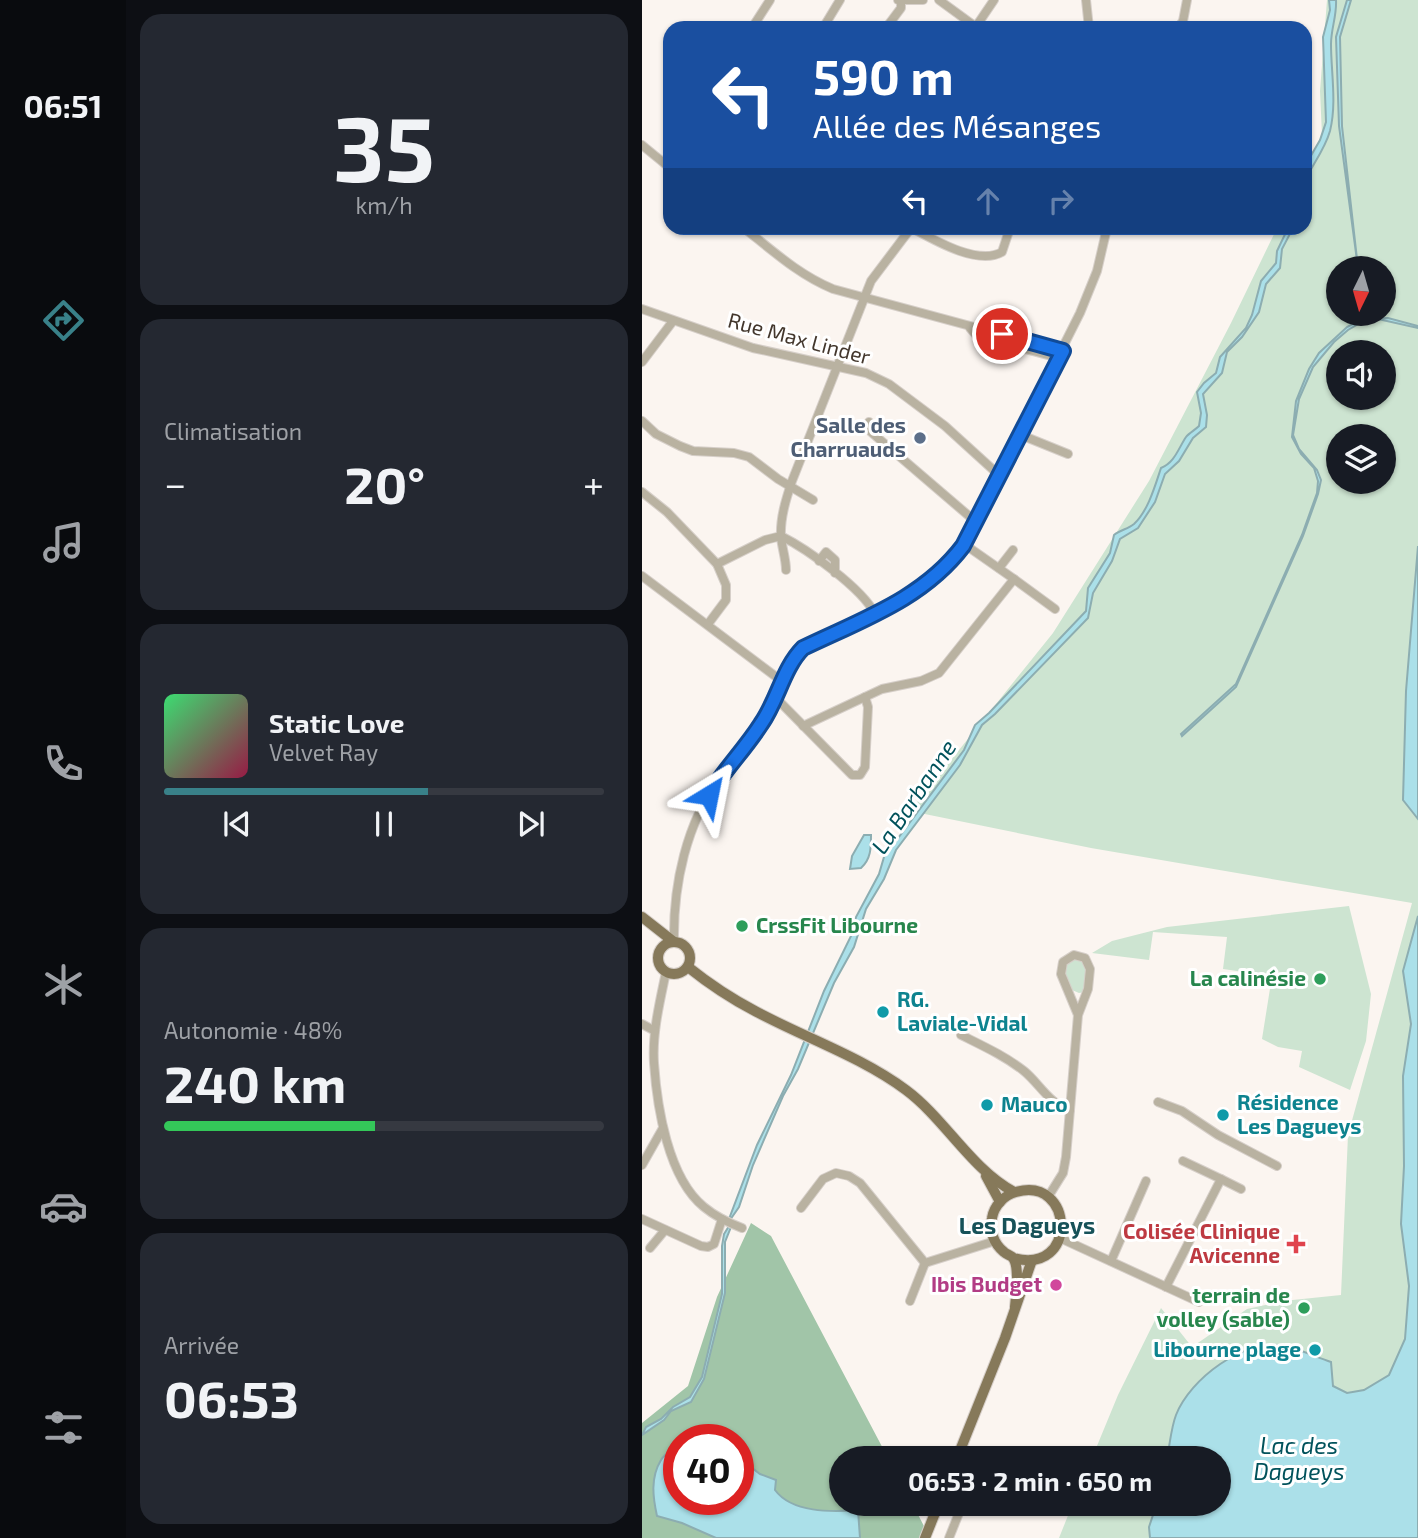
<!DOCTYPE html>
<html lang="fr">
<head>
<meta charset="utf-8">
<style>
  :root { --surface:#171b24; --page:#242831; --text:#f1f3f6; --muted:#9ea1a6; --line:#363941; --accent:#398189 }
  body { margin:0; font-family:"Exo 2",sans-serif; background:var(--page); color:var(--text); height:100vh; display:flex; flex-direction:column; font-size:26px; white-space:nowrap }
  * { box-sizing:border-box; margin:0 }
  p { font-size:23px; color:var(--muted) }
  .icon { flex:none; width:38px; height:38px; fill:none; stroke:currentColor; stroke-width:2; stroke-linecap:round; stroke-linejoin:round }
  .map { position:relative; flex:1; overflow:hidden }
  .panel { display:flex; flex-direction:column; gap:14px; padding:14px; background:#0d0f14; width:516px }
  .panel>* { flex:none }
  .hud { position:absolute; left:21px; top:21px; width:649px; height:214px; border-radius:21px; box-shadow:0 2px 5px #0004; background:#1a4fa0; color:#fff; overflow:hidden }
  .needle { width:46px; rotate:185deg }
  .tools { position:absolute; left:684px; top:256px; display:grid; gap:14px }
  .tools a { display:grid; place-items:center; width:70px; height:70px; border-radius:50%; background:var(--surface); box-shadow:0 2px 5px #0004; font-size:35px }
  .speed { position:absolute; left:21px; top:1424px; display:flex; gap:14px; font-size:35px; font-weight:700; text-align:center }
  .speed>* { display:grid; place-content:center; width:91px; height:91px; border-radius:50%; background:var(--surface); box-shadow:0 2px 5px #0004; line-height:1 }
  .speed .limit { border:10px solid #d22; background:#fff; color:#111 }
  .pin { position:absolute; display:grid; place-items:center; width:60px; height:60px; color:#fff; margin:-30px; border:4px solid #fff; border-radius:50%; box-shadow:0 2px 7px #0007 }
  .me { position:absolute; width:77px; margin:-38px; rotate:35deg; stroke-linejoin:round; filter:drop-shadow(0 0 5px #0008) }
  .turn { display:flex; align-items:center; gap:24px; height:147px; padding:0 35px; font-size:32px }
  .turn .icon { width:91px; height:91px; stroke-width:2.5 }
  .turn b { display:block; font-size:49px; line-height:60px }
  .lanes { display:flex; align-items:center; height:66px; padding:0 35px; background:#0003; justify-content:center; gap:35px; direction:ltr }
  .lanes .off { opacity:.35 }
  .big { font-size:52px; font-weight:700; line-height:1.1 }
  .panel .tile { flex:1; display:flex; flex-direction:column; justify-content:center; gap:10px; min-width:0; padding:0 24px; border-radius:21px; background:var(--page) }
  .panel .dial { align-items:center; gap:0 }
  .dial b { font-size:91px; line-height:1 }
  .song { display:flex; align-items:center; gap:21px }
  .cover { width:84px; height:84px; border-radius:10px; background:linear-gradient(135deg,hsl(140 70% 55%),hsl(340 70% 35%)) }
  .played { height:7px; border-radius:4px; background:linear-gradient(90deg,var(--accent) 60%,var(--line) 60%) }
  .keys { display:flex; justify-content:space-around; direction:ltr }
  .heat { display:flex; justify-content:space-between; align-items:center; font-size:38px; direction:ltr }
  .charge { height:10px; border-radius:5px; background:linear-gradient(90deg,#34c759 48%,var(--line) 0) }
  .trip { position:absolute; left:187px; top:1446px; width:402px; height:70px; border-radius:35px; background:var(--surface); box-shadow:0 2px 5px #0004; font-weight:700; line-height:70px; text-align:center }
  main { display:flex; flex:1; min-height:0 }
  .tabs { display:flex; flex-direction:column; width:126px; justify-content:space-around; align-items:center; background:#090b0e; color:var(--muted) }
  .tabs .icon { width:49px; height:49px }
  .tabs .selected { color:var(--accent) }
  .tabs b { font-size:32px; color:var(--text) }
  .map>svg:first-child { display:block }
</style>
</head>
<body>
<main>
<nav class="tabs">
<b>06:51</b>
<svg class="icon selected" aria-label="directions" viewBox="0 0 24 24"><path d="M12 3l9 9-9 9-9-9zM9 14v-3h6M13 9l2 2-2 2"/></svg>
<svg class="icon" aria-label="music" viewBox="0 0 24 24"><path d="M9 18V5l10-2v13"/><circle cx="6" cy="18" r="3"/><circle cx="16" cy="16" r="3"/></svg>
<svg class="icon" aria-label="phone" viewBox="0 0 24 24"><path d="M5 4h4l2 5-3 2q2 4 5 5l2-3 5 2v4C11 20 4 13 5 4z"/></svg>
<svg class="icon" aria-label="climate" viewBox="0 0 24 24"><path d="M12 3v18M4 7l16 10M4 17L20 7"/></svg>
<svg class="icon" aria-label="car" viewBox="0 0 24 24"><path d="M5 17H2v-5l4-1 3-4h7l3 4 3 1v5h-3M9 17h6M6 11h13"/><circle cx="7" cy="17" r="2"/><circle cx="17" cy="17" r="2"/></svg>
<svg class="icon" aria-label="filters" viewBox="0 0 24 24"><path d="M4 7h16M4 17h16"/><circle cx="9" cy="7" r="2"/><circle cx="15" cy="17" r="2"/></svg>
</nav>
<section class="panel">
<div class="tile dial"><b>35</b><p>km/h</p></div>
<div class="tile"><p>Climatisation</p>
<div class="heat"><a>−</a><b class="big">20°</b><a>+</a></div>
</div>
<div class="tile">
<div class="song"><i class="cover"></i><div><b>Static Love</b><p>Velvet Ray</p></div></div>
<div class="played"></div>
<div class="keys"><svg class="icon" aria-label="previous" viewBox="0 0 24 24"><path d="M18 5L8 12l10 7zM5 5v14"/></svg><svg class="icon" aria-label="pause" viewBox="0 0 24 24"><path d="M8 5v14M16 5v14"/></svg><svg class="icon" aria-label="next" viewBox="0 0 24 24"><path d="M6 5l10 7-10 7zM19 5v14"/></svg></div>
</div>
<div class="tile"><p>Autonomie · 48%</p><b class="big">240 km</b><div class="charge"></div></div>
<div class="tile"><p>Arrivée</p><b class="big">06:53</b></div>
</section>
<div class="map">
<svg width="776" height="1538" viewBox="0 0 776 1538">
  <rect width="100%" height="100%" fill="#fbf5f0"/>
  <g fill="#cde4d1" fill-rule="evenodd">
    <path d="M685,0H776V1538H417L431,1503H578V1458H450L476,1395L519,1308L550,1347L605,1309L641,1301L699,1295L706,1135L770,903L449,848L268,811L411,633L507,481L589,323L635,228H663V170L680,135L678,91ZM696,268H742V313H696ZM696,352H742V397H696ZM696,436H742V481H696Z"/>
    <polygon points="707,906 729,994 724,1041 708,1090 657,1067 660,1051 636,1047 620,1039 630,976 581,969 585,937 511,932 507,960 450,953 470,941 525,927"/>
    <polygon points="436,958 445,964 443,992 437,993 430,990 423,973 425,963"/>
  </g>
  <path fill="#a1c5a8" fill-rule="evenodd" d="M109,1223L129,1236L246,1458H200V1503H270L284,1530L280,1538H0V1423L46,1386L75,1297ZM37,1440H96V1500H37Z"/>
  <g fill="#abe0e9" stroke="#8cadb1" stroke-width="2">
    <path d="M687,0H694C695,15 689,29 689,44C689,72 695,103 688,131C683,149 671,164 663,180V166L678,140L684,122L681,37L688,10Z"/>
    <polygon points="705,0 709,0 698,37 700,126 716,268 697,126 694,37"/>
    <path d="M646,228H651L640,249L638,268L624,284L617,312L600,337L585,352L580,373L561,394L565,415L564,427L551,438L537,461L523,474L513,502L496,528L478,539L470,561L451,593L446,618L353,714L340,725L318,765L254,850L242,879L224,909L212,947L192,983L156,1069L141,1096L111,1165L97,1207L88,1220L87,1219L115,1145L149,1075L182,991L210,934L214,917L237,874L242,857L322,750L333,725L347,713L444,611L446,588L468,553L472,535C478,530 486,529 492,524C506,511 513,486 519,468C533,462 536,449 544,437C547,433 553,430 557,426L559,413L555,392L562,383L574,373L578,357L604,328L610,315L619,281L634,263L635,251Z"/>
    <polygon points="720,313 722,319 746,318 776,326 776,328 736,319 720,322 706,330 692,342 671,367 657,399 651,435 657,449 675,470 679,480 676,494 661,536 594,687 540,736 539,734 594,684 660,535 675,493 676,481 672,468 659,454 650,437 654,401 667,369 677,353 705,327 720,319"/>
    <polygon points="776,546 776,819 761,800 764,691"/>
    <path d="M222,835H229C229,848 229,859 219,868L208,869L210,856Z"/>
    <path d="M776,916V1538H508L507,1527L515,1503H578V1458H525C528,1444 529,1428 534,1415C548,1379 602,1338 642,1346C658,1349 674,1357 689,1362L691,1386L705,1393L722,1390L747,1375L763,1339L767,1286L759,1224L762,1166L761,1076L769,1024L761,971Z"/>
    <polygon points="87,1226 89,1227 83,1242 83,1293 62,1379 49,1402 29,1411 22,1420 0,1435 4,1427 19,1419 31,1407 48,1397 60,1377 80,1294 80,1246 82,1234"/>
    <path d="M37,1446V1500H96V1457L118,1474L134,1480L133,1490C150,1513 189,1512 216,1510L218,1538H74L40,1523L15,1516C11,1498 8,1478 19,1460C22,1454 31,1450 37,1446Z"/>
  </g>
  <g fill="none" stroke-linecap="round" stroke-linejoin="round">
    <defs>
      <g id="minor">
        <polyline points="256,0 281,0"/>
        <polyline points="297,0 334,27"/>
        <polyline points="444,0 447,28"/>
        <polyline points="110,28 128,0"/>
        <polyline points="181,28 198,0"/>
        <polyline points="244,28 259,8 259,1"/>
        <polyline points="333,28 352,0"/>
        <polyline points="536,28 541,21 545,0"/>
        <polyline points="0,145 28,168"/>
        <path d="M102,228C131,251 157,275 191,289L421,351"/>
        <path d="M270,228C292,240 336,266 360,252L368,228"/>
        <polyline points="0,309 111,348 224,373 247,384 303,426 358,476"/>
        <polyline points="328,328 335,336 417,358"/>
        <polyline points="0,362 31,321"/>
        <polyline points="0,421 14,434 38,446 51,451 92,453 107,457 136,479 171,500"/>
        <polyline points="227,422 229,432 334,522"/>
        <polyline points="379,435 426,454"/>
        <polyline points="0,492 25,512 75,564 84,585 84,600 66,624"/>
        <polyline points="177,561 184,552 193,560 193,573"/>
        <path d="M75,564L123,540L139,536C165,549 220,588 233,614"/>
        <polyline points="357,568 371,550"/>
        <path d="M144,570C144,559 140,548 139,537C138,518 144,499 150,481L229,281L269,228"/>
        <polyline points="0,576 141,682"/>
        <polyline points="372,579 413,609"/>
        <polyline points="134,698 210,775 218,775 223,767 226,707 223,697"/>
        <polyline points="161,726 240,689 279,681 297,673 372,579 322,544"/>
        <path d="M32,942C31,885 44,823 79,776C92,758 109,741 121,722C133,702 145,659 161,647C172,640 188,635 200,629C246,608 290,588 321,546L438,313L455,271L465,228"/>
        <path d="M24,972C18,1001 10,1033 12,1063C15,1107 26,1178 62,1207C73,1216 87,1223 100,1228"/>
        <polyline points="0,1024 13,1031"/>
        <path d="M319,1035C341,1046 363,1056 382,1071C397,1083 408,1105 428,1110"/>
        <polyline points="516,1102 540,1111 576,1135 635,1166"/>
        <polyline points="0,1165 21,1128"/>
        <polyline points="579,1179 599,1189"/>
        <polyline points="406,1197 421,1173 424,1157 436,1015 446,989 448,969 443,958 432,955 421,962 419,974 436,1015"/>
        <polyline points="159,1208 181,1179 194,1173 207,1176 218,1183 283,1263 353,1241"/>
        <polyline points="0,1219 59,1246 66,1247 72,1244 80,1219"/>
        <polyline points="418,1238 557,1302"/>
        <polyline points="8,1248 23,1230"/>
        <polyline points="469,1261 504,1181"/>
        <polyline points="524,1287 579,1179 541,1161"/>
        <polyline points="268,1301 283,1263"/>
        <polyline points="307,1538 321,1503"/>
      </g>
      <g id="major">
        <polyline points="0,917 32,942"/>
        <circle cx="32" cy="958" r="16"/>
        <path d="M46,967C66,983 90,999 113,1011C163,1038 218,1056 264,1090C303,1119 329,1169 372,1192"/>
        <polyline points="344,1176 358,1202"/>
        <path d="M371,1258C437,1276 432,1175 374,1192C362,1195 352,1206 350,1218C347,1231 352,1244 362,1252C365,1255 369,1255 371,1258C378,1267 374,1296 373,1307"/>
        <polyline points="315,1458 363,1338 390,1260"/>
        <polyline points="283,1538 297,1503"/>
      </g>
    </defs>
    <use href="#minor" stroke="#d6cfc9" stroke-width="10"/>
    <use href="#major" stroke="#d6cfc9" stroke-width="12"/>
    <use href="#minor" stroke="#b9b2a1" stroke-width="8"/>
    <use href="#major" stroke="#86795a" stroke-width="10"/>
  </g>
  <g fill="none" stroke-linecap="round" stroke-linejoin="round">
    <defs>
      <path id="route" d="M67,795C82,770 103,749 119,724C136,700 141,668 161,648C219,620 281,599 321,546L421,351L360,334"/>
    </defs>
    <use href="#route" stroke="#114b97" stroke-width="18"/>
    <use href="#route" stroke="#1a73e8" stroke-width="12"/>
  </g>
  <circle fill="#5c6f8a" stroke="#fff" stroke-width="2.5" cx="278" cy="438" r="7"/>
  <g fill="#2e9e5b" stroke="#fff" stroke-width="2.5">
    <circle cx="100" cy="926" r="7"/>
    <circle cx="678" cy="979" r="7"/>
    <circle cx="662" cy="1308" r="7"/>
  </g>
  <g fill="#0f9aa8" stroke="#fff" stroke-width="2.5">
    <circle cx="241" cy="1012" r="7"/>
    <circle cx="345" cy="1105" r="7"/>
    <circle cx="581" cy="1115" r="7"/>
    <circle cx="673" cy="1350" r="7"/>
  </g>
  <path fill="#e0444e" stroke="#fff" stroke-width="2.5" d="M650.5 1233.5h7v7h7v7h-7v7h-7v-7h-7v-7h7z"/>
  <circle fill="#d1479c" stroke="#fff" stroke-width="2.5" cx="414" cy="1285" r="7"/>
  <g text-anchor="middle" stroke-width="6" stroke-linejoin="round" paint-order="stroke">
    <g font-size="21" fill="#43372d" stroke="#fff">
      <text transform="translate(157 339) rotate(15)" y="7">Rue Max Linder</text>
    </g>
    <g font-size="21" font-weight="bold" fill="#4e5e75" stroke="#fff" text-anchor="end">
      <text x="264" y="433">Salle des<tspan x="264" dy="24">Charruauds</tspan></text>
    </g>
    <g font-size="21" font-weight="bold" fill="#27864d" stroke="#fff" text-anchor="end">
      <text x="114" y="933" text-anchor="start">CrssFit Libourne</text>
      <text x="664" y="986">La calinésie</text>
      <text x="648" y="1303">terrain de<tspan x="648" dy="24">volley (sable)</tspan></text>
    </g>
    <g font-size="21" font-weight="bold" fill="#0d838f" stroke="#fff" text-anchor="start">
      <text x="255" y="1007">RG.<tspan x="255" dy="24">Laviale-Vidal</tspan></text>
      <text x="595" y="1110">Résidence<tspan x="595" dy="24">Les Dagueys</tspan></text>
      <text x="359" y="1112">Mauco</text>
      <text x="659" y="1357" text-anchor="end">Libourne plage</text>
    </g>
    <g font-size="21" font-weight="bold" fill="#be3a42" stroke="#fff" text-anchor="end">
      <text x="638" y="1239">Colisée Clinique<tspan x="638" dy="24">Avicenne</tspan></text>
    </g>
    <g font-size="21" font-weight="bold" fill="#b23c85" stroke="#fff" text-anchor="end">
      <text x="400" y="1292">Ibis Budget</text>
    </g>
    <g font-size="23" font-style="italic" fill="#01525b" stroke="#fff">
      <text transform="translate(272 797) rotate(-56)" y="8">La Barbanne</text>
      <text x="657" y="1454">Lac des<tspan x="657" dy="26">Dagueys</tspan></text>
    </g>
    <g font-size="23" font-weight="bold" fill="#175259" stroke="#fff">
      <text x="385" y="1234">Les Dagueys</text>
    </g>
  </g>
</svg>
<div class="tools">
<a><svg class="needle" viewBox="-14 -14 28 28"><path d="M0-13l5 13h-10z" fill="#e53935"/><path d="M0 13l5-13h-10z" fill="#9ea1a6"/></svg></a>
<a><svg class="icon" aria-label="sound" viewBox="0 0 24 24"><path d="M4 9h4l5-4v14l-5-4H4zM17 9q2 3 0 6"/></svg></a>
<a><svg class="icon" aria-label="layers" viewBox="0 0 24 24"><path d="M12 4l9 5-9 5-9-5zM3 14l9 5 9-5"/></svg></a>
</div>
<div class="speed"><div class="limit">40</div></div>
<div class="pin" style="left:360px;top:334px;background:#d93025"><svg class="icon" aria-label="arrive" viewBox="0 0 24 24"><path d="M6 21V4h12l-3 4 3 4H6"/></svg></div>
<svg class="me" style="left:67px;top:795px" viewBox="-20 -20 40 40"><path d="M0-17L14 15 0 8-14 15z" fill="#1a73e8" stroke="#fff" stroke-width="4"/></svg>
<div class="trip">06:53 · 2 min · 650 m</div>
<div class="hud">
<div class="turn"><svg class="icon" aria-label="left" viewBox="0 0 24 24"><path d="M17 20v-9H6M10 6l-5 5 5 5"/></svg><div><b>590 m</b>Allée des Mésanges</div></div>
<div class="lanes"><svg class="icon" aria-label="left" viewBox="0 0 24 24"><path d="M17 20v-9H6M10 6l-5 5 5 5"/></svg><svg class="icon off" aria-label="ahead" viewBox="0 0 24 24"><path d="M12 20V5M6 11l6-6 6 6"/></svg><svg class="icon off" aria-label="right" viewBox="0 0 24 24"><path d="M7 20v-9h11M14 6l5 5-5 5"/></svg></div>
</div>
</div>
</main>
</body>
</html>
